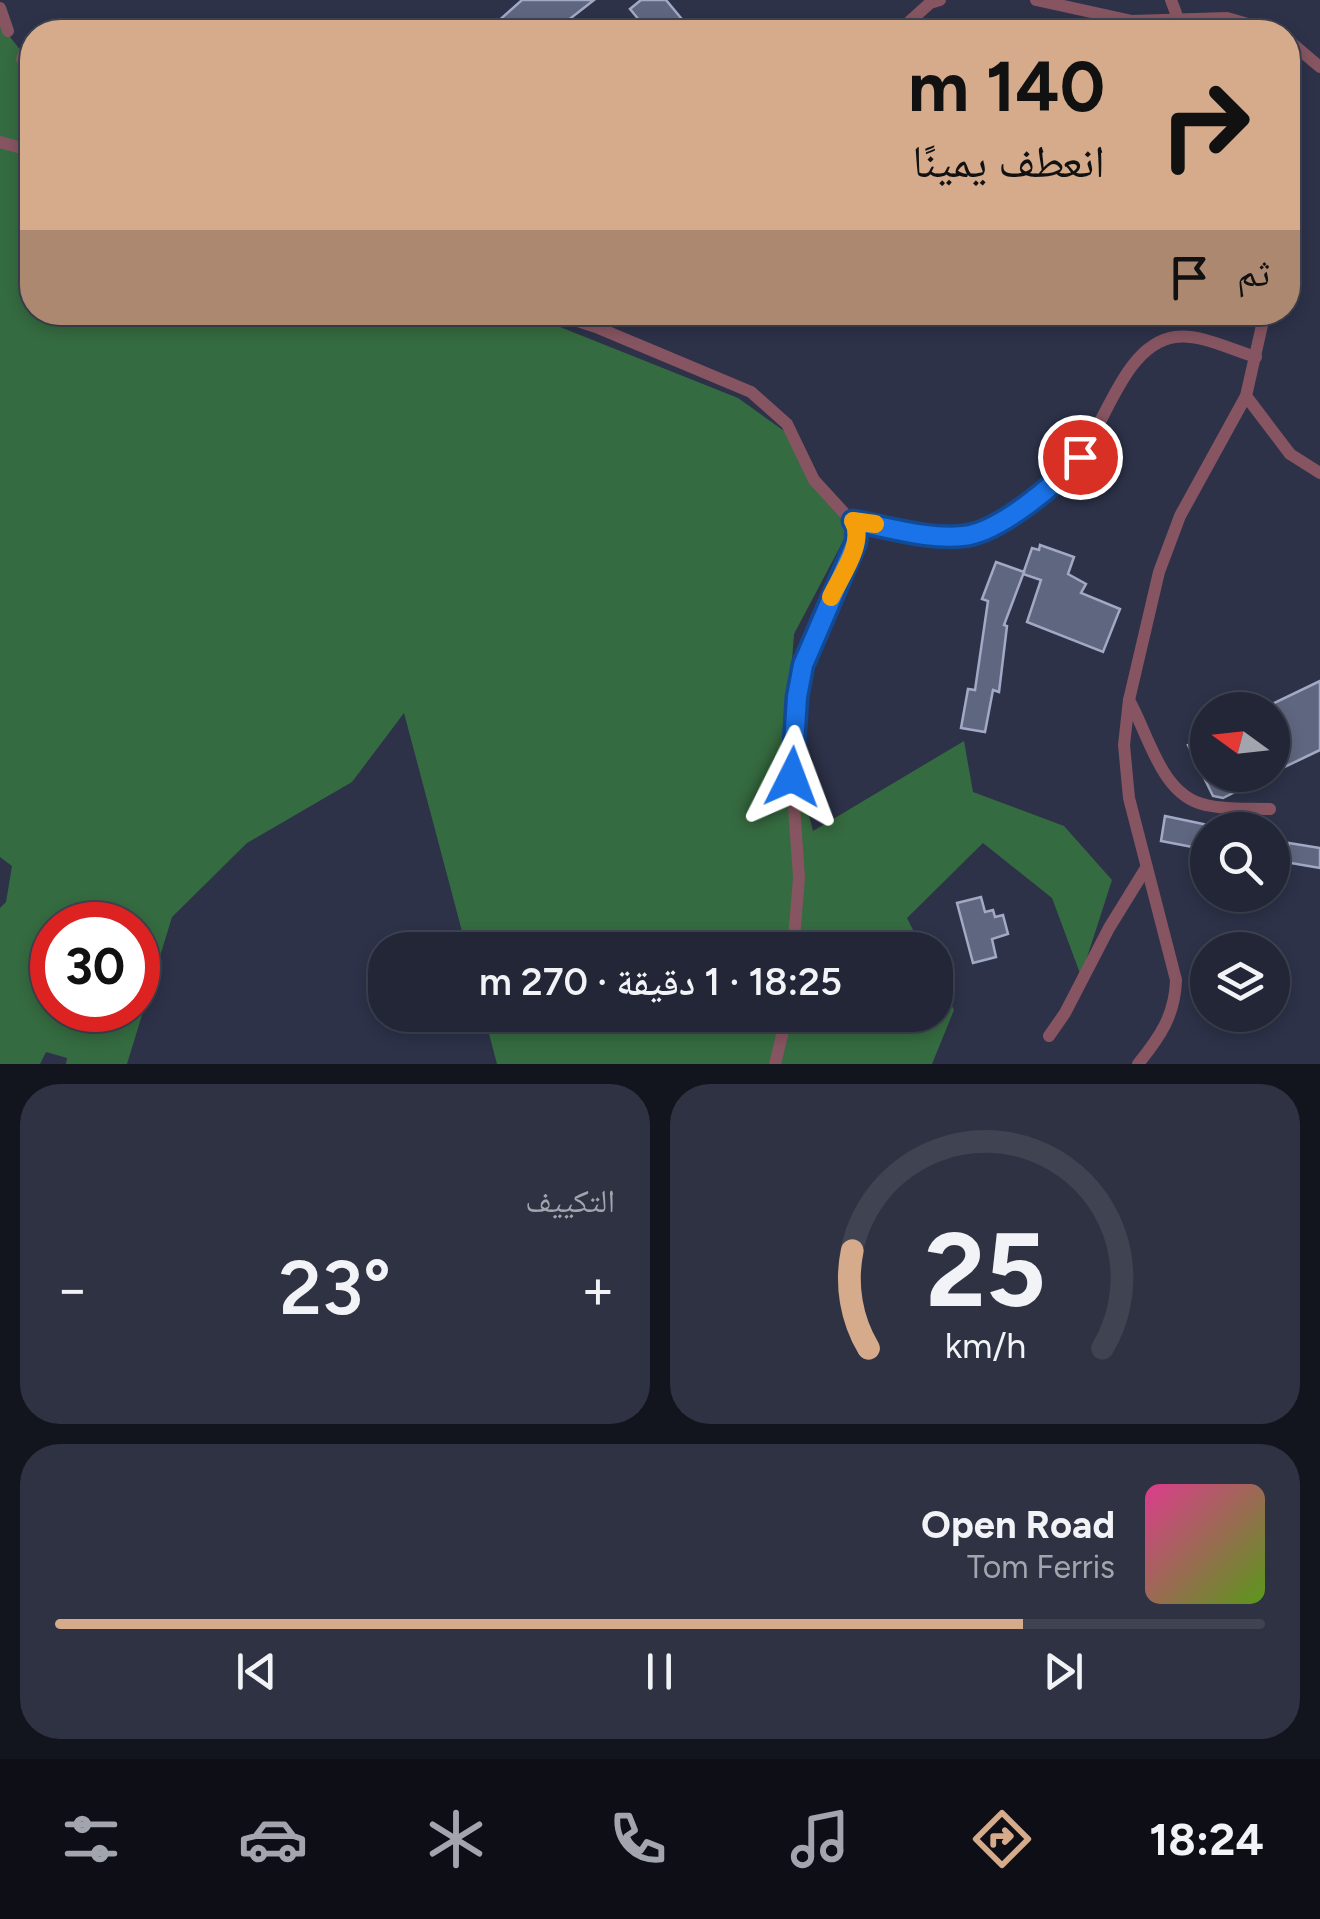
<!DOCTYPE html>
<html lang="ar">
<head>
<meta charset="utf-8">
<style>
  :root { --surface:#222637; --page:#2e3242; --text:#f1f3f6; --muted:#a2a5ad; --line:#3f4352; --accent:#d6ab8b }
  body { margin:0; font-family:Figtree,"Noto Naskh Arabic",sans-serif; background:var(--page); color:var(--text); direction:rtl; height:100vh; display:flex; flex-direction:column; font-size:38px; white-space:nowrap }
  * { box-sizing:border-box; margin:0 }
  p { font-size:32px; color:var(--muted) }
  .icon { flex:none; width:55px; height:55px; fill:none; stroke:currentColor; stroke-width:2; stroke-linecap:round; stroke-linejoin:round }
  .map { position:relative; height:1064px; overflow:hidden; direction:ltr }
  .side { display:flex; flex-direction:column; gap:20px; padding:20px; background:#13151e; flex:1 }
  .side>* { flex:none }
  .top-card { position:absolute; left:20px; top:20px; width:1280px; height:305px; border-radius:40px; box-shadow:0 5px 15px #0003,0 0 0 2px var(--line); direction:rtl; background:#d6ab8b; color:#111; overflow:hidden }
  .needle { width:65px; rotate:285deg }
  .buttons { position:absolute; left:1190px; top:692px; display:grid; gap:20px }
  .buttons a { display:grid; place-items:center; width:100px; height:100px; border-radius:50%; background:var(--surface); box-shadow:0 5px 15px #0003,0 0 0 2px var(--line); font-size:50px }
  .speed { position:absolute; left:30px; top:902px; display:flex; gap:20px; font-size:50px; font-weight:700; text-align:center }
  .speed>* { display:grid; place-content:center; width:130px; height:130px; border-radius:50%; background:var(--surface); box-shadow:0 5px 15px #0003,0 0 0 2px var(--line); line-height:1 }
  .speed .limit { border:15px solid #d22; background:#fff; color:#111 }
  .pin { position:absolute; display:grid; place-items:center; width:85px; height:85px; color:#fff; margin:-42px; border:5px solid #fff; border-radius:50%; box-shadow:0 2px 10px #0007 }
  .me { position:absolute; width:110px; margin:-55px; rotate:3deg; stroke-linejoin:round; filter:drop-shadow(0 0 8px #0008) }
  .turn { display:flex; align-items:center; gap:35px; height:210px; padding:0 30px; font-size:45px }
  .turn .icon { width:130px; height:130px; stroke-width:2.5 }
  .turn b { display:block; font-size:70px; line-height:85px }
  .then { display:flex; align-items:center; height:95px; padding:0 30px; background:#0003; gap:20px; font-size:38px }
  .big { font-size:75px; font-weight:600; line-height:1.1 }
  .side .widget { flex:1; display:flex; flex-direction:column; justify-content:center; gap:15px; min-width:0; padding:0 35px; border-radius:40px; background:var(--page) }
  .side .dial { align-items:center; gap:0 }
  .dial svg { height:260px; overflow:visible; fill:none; stroke:var(--line); stroke-width:7; stroke-linecap:round; text-anchor:middle }
  .dial text { fill:var(--text); stroke:none }
  .song { display:flex; align-items:center; gap:30px }
  .cover { width:120px; height:120px; border-radius:15px; background:linear-gradient(135deg,hsl(330 70% 55%),hsl(90 70% 35%)) }
  .played { height:10px; border-radius:5px; background:linear-gradient(90deg,var(--accent) 80%,var(--line) 80%) }
  .keys { display:flex; justify-content:space-around; direction:ltr }
  .heat { display:flex; justify-content:space-between; align-items:center; font-size:55px; direction:ltr }
  .side .tiles { flex:1; display:grid; gap:20px; grid-template-columns:1fr 1fr }
  .widget:last-child { grid-column:span 2 }
  .trip { position:absolute; left:368px; top:932px; width:585px; height:100px; border-radius:40px; background:var(--surface); box-shadow:0 5px 15px #0003,0 0 0 2px var(--line); font-weight:600; line-height:100px; text-align:center; direction:rtl }
  .tab-bar { display:flex; height:160px; justify-content:space-around; align-items:center; background:#0e0f16; color:var(--muted) }
  .tab-bar .icon { width:70px; height:70px }
  .tab-bar .on { color:var(--accent) }
  .tab-bar b { font-size:45px; color:var(--text) }
  .map>svg:first-child { display:block }
</style>
</head>
<body>
<div class="map">
<svg width="1320" height="1064" viewBox="0 0 1320 1064">
  <rect width="100%" height="100%" fill="#2d3249"/>
  <g fill="#356b40" fill-rule="evenodd">
    <path d="M0,24L32,65V312L525,313L738,398L787,433L850,528L794,634L787,728L813,831L964,741L973,792L1064,826L1112,880L1081,976L1052,898L983,843L907,918L923,950H467L404,713L352,782L247,843L172,917L127,1064H66L67,1058L46,1052L40,1064H0V908L6,902L12,866L0,857ZM52,925H138V1010H52Z"/>
    <polygon points="935,972 954,1010 932,1064 497,1064 484,1015 935,1015"/>
  </g>
  <g fill="#5f667f" stroke="#a1a9c5" stroke-width="2.5">
    <polygon points="522,0 594,0 553,32 486,32"/>
    <polygon points="641,0 666,0 681,18 676,22 685,32 649,32 630,9"/>
    <polygon points="1040,545 1074,557 1068,574 1086,584 1081,593 1120,609 1103,652 1027,622 1041,580 1023,574 1032,548 1039,550"/>
    <polygon points="996,562 1024,572 1004,625 1007,626 999,692 993,690 985,732 961,728 968,689 975,690 988,601 982,599"/>
    <polygon points="1320,681 1320,750 1272,773 1272,704"/>
    <polygon points="1208,735 1208,775 1269,775 1223,798 1213,796 1188,745"/>
    <polygon points="1165,816 1208,825 1208,850 1161,841"/>
    <polygon points="1289,843 1320,848 1320,868 1285,862"/>
    <polygon points="981,897 985,912 993,910 995,917 1003,915 1008,934 992,939 996,957 973,963 957,903"/>
  </g>
  <g fill="none" stroke-linecap="round" stroke-linejoin="round">
    <g stroke="#865561" stroke-width="12">
      <polyline points="1036,0 1132,21 1227,18 1275,32"/>
      <polyline points="1171,0 1183,32"/>
      <polyline points="0,8 8,31"/>
      <polyline points="898,32 930,3 940,0"/>
      <polyline points="1288,40 1320,67"/>
      <polyline points="32,52 25,51 22,59 32,74"/>
      <polyline points="0,142 32,151"/>
      <polyline points="550,312 596,327 751,392 787,424 814,480 857,527 856,542 803,665 797,697 792,777 799,878 793,950"/>
      <polyline points="1246,396 1290,454 1320,473"/>
      <path d="M853,521C890,527 937,544 974,535C1000,529 1066,475 1082,453C1107,419 1126,344 1175,337C1199,333 1232,350 1256,357"/>
      <path d="M1129,700C1149,735 1161,796 1206,805C1226,810 1249,808 1270,809"/>
      <polyline points="1049,1036 1065,1013 1109,928 1146,868"/>
      <polyline points="775,1064 787,1015"/>
      <path d="M1138,1064C1160,1037 1175,1015 1176,980L1129,798L1124,745L1129,700L1159,572L1180,516L1246,396L1265,312"/>
    </g>
  </g>
  <g fill="none" stroke-linecap="round" stroke-linejoin="round">
    <defs>
      <path id="route" d="M792,777L797,697L803,665L856,542L857,527L853,521C888,527 928,540 963,536C999,533 1056,484 1080,457"/>
    </defs>
    <use href="#route" stroke="#114b97" stroke-width="25"/>
    <use href="#route" stroke="#1a73e8" stroke-width="18"/>
    <path stroke="#f59e0b" stroke-width="18" d="M831,597C840,577 866,542 853,521L875,524"/>
  </g>
</svg>
<div class="buttons">
<a><svg class="needle" viewBox="-14 -14 28 28"><path d="M0-13l5 13h-10z" fill="#e53935"/><path d="M0 13l5-13h-10z" fill="#a2a5ad"/></svg></a>
<a><svg class="icon" aria-label="search" viewBox="0 0 24 24"><circle cx="10" cy="10" r="6"/><path d="M15 15l6 6"/></svg></a>
<a><svg class="icon" aria-label="layers" viewBox="0 0 24 24"><path d="M12 4l9 5-9 5-9-5zM3 14l9 5 9-5"/></svg></a>
</div>
<div class="speed"><div class="limit">30</div></div>
<div class="pin" style="left:1080px;top:457px;background:#d93025"><svg class="icon" aria-label="arrive" viewBox="0 0 24 24"><path d="M6 21V4h12l-3 4 3 4H6"/></svg></div>
<svg class="me" style="left:792px;top:777px" viewBox="-20 -20 40 40"><path d="M0-17L14 15 0 8-14 15z" fill="#1a73e8" stroke="#fff" stroke-width="4"/></svg>
<div class="trip">18:25 · 1 دقيقة · 270 m</div>
<div class="top-card">
<div class="turn"><svg class="icon" aria-label="right" viewBox="0 0 24 24"><path d="M7 20v-9h11M14 6l5 5-5 5"/></svg><div><b>140 m</b>انعطف يمينًا</div></div>
<div class="then">ثم<svg class="icon" aria-label="arrive" viewBox="0 0 24 24"><path d="M6 21V4h12l-3 4 3 4H6"/></svg></div>
</div>
</div>
<section class="side">
<div class="tiles">
<div class="widget dial"><svg viewBox="0 0 100 80">
<path d="M14 69A42 42 0 1 1 86 69"/>
<path d="M14 69A42 42 0 0 1 9 39" stroke="#d6ab8b"/>
<text x="50" y="56" font-size="32" font-weight="700">25</text>
<text x="50" y="72" font-size="11">km/h</text>
</svg></div>
<div class="widget"><p>التكييف</p>
<div class="heat"><a>−</a><b class="big">23°</b><a>+</a></div>
</div>
<div class="widget">
<div class="song"><i class="cover"></i><div><b>Open Road</b><p>Tom Ferris</p></div></div>
<div class="played"></div>
<div class="keys"><svg class="icon" aria-label="previous" viewBox="0 0 24 24"><path d="M18 5L8 12l10 7zM5 5v14"/></svg><svg class="icon" aria-label="pause" viewBox="0 0 24 24"><path d="M8 5v14M16 5v14"/></svg><svg class="icon" aria-label="next" viewBox="0 0 24 24"><path d="M6 5l10 7-10 7zM19 5v14"/></svg></div>
</div>
</div>
</section>
<nav class="tab-bar">
<b>18:24</b>
<svg class="icon on" aria-label="directions" viewBox="0 0 24 24"><path d="M12 3l9 9-9 9-9-9zM9 14v-3h6M13 9l2 2-2 2"/></svg>
<svg class="icon" aria-label="music" viewBox="0 0 24 24"><path d="M9 18V5l10-2v13"/><circle cx="6" cy="18" r="3"/><circle cx="16" cy="16" r="3"/></svg>
<svg class="icon" aria-label="phone" viewBox="0 0 24 24"><path d="M5 4h4l2 5-3 2q2 4 5 5l2-3 5 2v4C11 20 4 13 5 4z"/></svg>
<svg class="icon" aria-label="climate" viewBox="0 0 24 24"><path d="M12 3v18M4 7l16 10M4 17L20 7"/></svg>
<svg class="icon" aria-label="car" viewBox="0 0 24 24"><path d="M5 17H2v-5l4-1 3-4h7l3 4 3 1v5h-3M9 17h6M6 11h13"/><circle cx="7" cy="17" r="2"/><circle cx="17" cy="17" r="2"/></svg>
<svg class="icon" aria-label="filters" viewBox="0 0 24 24"><path d="M4 7h16M4 17h16"/><circle cx="9" cy="7" r="2"/><circle cx="15" cy="17" r="2"/></svg>
</nav>
</body>
</html>
